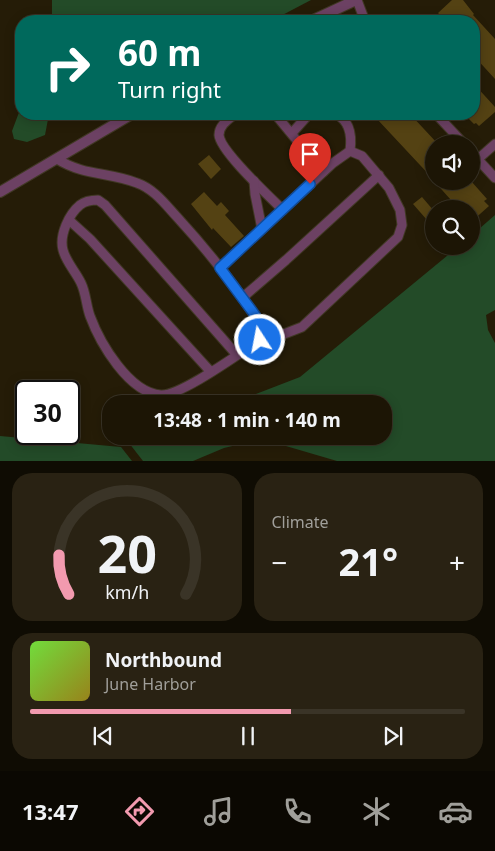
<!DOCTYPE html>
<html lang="en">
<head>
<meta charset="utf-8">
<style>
  :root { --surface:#1c1505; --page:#292213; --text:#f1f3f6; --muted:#a09f9a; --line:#3a3427; --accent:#f29aaf }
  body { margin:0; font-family:"Noto Sans",sans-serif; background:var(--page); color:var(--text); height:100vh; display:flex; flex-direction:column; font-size:19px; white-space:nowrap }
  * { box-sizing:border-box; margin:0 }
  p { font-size:16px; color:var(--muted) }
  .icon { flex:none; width:28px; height:28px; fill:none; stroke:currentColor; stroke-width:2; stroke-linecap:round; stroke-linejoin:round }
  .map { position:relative; height:461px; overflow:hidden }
  .side { display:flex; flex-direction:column; gap:12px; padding:12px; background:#0f0c03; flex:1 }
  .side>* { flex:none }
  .hud { position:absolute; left:15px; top:15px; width:465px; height:105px; border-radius:20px; box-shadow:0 2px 12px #0003,0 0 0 1px var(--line); background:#00695c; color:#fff; overflow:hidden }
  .buttons { position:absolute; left:425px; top:135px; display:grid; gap:10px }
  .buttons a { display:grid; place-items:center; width:55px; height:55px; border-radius:50%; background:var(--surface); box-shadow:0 2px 12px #0003,0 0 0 1px var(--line); font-size:25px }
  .speed { position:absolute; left:15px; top:380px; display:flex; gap:10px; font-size:25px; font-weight:700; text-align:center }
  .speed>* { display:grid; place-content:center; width:65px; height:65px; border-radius:50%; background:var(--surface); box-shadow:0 2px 12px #0003,0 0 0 1px var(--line); line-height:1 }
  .speed .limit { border:2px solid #111; border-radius:8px; background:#fff; color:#111 }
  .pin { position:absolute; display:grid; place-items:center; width:42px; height:42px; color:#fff; margin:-51px -21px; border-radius:50% 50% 50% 0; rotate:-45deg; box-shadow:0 0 5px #0007 }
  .pin .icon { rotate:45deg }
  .me { position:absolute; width:55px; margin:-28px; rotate:349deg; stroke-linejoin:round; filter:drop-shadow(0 0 4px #0008) }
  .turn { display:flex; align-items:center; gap:18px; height:105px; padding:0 20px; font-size:22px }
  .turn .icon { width:65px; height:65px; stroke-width:2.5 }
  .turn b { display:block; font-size:35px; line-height:42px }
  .big { font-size:38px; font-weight:700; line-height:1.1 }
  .side .card { flex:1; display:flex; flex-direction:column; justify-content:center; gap:8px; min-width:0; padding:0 18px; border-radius:20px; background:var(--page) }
  .side .dial { align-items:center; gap:0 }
  .dial svg { height:130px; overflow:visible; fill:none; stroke:var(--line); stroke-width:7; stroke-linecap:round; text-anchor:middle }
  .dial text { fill:var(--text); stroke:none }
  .song { display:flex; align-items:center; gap:15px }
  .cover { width:60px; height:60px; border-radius:8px; background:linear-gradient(135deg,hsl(100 70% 55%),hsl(50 70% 35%)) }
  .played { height:5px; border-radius:2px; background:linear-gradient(90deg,var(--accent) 60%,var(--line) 60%) }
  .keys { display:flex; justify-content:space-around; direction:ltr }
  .heat { display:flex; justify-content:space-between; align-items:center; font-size:28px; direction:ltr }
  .side .tiles { flex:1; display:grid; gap:12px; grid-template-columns:1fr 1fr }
  .card:last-child { grid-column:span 2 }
  .trip { position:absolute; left:102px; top:395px; width:290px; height:50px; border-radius:20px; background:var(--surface); box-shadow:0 2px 12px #0003,0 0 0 1px var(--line); font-weight:700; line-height:50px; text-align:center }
  .menu { display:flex; height:80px; justify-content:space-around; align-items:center; background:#0b0802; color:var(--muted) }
  .menu .icon { width:35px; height:35px }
  .menu .active { color:var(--accent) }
  .menu b { font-size:22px; color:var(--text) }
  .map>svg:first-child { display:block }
</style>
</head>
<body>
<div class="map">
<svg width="495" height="461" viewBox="0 0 495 461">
  <rect width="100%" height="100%" fill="#251c07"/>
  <g fill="#234b28">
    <polygon points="52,0 311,0 271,21 52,21"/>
    <polygon points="21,107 21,114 49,114 45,135 27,142 14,139 12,131"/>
    <polygon points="495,215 495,310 486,315 488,330 495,343 495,461 337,461 262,439 224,448 193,461 143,461 129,443 147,436 384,436 384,404 230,404 300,377 459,246 471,246 471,236"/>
    <polygon points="0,436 121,447 132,461 0,461"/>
  </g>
  <g fill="#544213">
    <polygon points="452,0 463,0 474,14 473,15 495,39 495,79 474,56 474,21 446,21 438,13"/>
    <polygon points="474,84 495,107 495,112 479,126 476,123 474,124 464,114 474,114"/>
    <polygon points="383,114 410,114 437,143 434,144 434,180 377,119"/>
    <polygon points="209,155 221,169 211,179 198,164"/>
    <polygon points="434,181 471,181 487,199 484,201 489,206 471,222 471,209 459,209"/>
    <polygon points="204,192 217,206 221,202 229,211 225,215 244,236 231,247 213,228 212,230 191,204"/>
    <polygon points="422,197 434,211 434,228 413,204"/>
  </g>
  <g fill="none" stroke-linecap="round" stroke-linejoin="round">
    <defs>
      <g id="minor">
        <polyline points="357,0 365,21"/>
        <path d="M235,114C229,119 219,125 219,135C220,151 270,197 283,210"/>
        <polyline points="275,114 323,172"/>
        <path d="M335,114C350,120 352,136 350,151"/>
        <polyline points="436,114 464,144"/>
        <polyline points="292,133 309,114"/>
        <polyline points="471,152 495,178"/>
        <path d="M57,159C84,176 109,172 137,183C154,189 165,204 177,217C209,252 239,289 263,330L260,340C241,352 181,396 161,395C129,393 100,343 90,316C86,305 86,293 81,283C76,272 66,262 63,250C59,235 69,214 80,205C85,201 91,200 98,200L105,205L236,354"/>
        <polyline points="478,159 495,144"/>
        <polyline points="254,181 255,194 262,229"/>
        <polyline points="69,220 90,239 210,371"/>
        <polyline points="220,268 333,163 350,151 362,156 389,188 400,210 402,225 398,237 302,327 284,334 263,330"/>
        <polyline points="242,298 286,260 379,175"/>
      </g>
      <g id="tertiary">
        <polyline points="311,21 356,0"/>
        <polyline points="0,192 132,114"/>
      </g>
    </defs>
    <use href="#minor" stroke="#403824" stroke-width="11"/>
    <use href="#tertiary" stroke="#403824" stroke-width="12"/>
    <use href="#minor" stroke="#6c4163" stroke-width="9"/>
    <use href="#tertiary" stroke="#6c4163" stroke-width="10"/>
  </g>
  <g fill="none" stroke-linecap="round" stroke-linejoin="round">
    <defs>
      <polyline id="route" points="260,340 263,330 255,315 220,268 310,184"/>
    </defs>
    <use href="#route" stroke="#114b97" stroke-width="12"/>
    <use href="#route" stroke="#1a73e8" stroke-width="9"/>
  </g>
</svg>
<div class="buttons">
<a><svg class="icon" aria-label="sound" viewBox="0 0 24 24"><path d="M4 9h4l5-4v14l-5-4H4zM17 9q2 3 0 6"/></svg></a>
<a><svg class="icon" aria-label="search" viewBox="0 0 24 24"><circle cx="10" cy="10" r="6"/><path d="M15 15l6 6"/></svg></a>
</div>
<div class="speed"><div class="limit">30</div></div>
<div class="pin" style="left:310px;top:184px;background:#d93025"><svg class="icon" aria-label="arrive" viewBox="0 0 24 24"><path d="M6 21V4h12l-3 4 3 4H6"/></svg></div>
<svg class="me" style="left:260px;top:340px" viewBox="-20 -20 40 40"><circle r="17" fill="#1a73e8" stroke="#fff" stroke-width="3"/><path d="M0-11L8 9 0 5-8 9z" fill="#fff"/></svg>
<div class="trip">13:48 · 1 min · 140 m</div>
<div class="hud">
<div class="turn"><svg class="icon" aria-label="right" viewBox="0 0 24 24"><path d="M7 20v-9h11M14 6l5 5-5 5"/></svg><div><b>60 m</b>Turn right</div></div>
</div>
</div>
<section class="side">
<div class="tiles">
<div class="card dial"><svg viewBox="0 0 100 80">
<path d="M14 69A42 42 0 1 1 86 69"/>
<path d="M14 69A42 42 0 0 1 8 45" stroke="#f29aaf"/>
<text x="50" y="56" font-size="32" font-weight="700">20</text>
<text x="50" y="72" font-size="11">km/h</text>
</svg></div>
<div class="card"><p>Climate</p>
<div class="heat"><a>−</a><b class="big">21°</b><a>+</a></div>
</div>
<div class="card">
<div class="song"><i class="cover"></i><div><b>Northbound</b><p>June Harbor</p></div></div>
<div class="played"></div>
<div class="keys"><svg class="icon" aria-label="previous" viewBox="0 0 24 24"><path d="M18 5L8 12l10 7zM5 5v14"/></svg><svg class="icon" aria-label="pause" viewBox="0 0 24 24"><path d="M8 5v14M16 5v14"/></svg><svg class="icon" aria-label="next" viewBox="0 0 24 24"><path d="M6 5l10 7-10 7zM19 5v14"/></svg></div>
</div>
</div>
</section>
<nav class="menu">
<b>13:47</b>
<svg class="icon active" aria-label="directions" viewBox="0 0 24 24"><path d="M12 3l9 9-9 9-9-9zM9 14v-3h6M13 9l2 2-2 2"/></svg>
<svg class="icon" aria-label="music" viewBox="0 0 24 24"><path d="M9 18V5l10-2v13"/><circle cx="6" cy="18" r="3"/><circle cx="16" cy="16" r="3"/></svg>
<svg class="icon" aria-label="phone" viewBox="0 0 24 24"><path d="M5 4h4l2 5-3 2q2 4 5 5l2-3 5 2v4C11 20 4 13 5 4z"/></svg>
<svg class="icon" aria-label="climate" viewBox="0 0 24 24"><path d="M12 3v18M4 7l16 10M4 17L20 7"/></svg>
<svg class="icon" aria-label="car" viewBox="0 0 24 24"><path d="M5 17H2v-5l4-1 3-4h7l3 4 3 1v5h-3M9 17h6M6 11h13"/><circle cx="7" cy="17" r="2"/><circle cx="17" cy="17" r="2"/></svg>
</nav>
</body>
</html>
